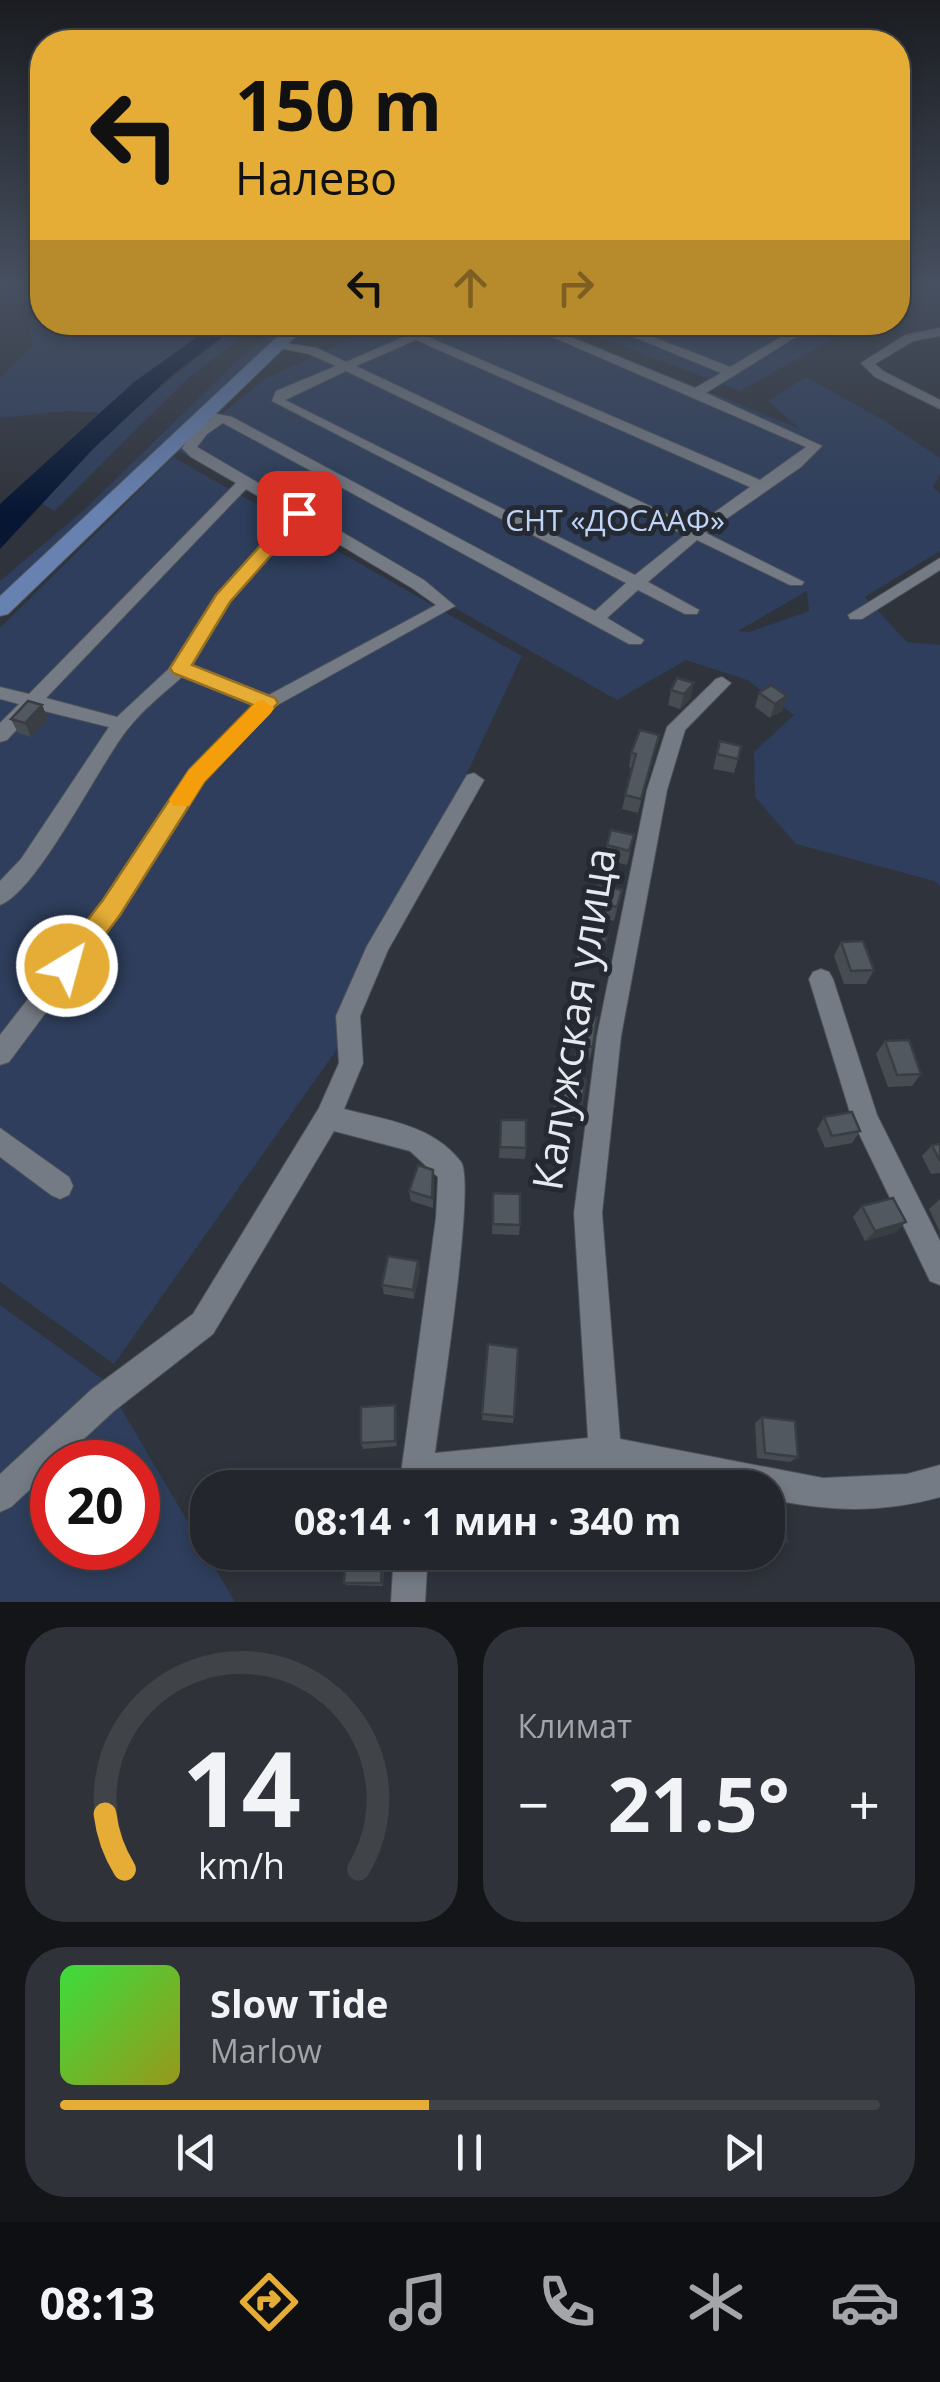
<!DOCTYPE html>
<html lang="ru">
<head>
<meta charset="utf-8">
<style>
  :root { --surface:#23262c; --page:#2f3238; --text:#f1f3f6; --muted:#a3a5a9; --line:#404348; --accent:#e5ad36 }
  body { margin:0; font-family:"Open Sans",sans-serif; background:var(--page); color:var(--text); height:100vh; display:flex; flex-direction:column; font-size:38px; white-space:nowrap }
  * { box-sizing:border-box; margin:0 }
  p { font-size:32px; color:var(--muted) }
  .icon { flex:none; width:55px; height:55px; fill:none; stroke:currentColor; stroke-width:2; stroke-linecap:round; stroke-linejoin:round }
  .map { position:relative; height:1602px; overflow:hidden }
  .sheet { display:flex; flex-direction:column; gap:25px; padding:25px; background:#131518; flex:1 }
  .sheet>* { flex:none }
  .top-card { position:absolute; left:30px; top:30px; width:880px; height:305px; border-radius:40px; box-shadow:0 5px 15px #0003,0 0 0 2px var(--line); background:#e5ad36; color:#111; overflow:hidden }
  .speed { position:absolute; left:30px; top:1440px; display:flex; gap:20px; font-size:50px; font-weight:700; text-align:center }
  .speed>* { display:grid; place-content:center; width:130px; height:130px; border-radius:50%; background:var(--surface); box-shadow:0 5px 15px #0003,0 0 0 2px var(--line); line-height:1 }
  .speed .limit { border:15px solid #d22; background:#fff; color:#111 }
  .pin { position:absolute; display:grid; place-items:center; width:85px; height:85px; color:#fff; margin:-42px; border-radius:20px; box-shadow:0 5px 15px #0006 }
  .me { position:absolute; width:110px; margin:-55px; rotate:37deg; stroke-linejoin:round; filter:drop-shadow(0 0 8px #0008) }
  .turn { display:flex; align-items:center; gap:35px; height:210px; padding:0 40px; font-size:45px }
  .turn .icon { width:130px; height:130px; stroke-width:2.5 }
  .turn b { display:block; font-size:70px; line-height:85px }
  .lanes { display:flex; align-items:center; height:95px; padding:0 40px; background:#0003; justify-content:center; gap:50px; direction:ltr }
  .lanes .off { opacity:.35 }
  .big { font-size:75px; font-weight:700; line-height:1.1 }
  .sheet .tile { flex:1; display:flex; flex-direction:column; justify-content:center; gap:15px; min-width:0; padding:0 35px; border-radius:40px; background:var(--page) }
  .sheet .dial { align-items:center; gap:0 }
  .dial svg { height:260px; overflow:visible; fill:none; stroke:var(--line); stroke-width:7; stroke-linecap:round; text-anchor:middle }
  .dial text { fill:var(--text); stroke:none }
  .song { display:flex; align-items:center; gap:30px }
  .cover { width:120px; height:120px; border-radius:15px; background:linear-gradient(135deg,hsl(120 70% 55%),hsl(60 70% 35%)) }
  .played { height:10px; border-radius:5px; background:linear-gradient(90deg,var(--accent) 45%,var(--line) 45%) }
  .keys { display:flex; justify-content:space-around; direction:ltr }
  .heat { display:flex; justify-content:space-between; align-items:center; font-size:55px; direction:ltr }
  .sheet .tiles { flex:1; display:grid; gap:25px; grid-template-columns:1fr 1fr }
  .tile:last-child { grid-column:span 2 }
  .trip { position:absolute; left:190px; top:1470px; width:595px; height:100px; border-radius:40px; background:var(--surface); box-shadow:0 5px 15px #0003,0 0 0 2px var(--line); font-weight:700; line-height:100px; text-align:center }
  .tabs { display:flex; height:160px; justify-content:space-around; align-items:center; background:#0e0f12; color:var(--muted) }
  .tabs .icon { width:70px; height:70px }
  .tabs .current { color:var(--accent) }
  .tabs b { font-size:45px; color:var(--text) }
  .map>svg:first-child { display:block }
</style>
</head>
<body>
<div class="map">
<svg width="940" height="1602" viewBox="0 0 940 1602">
  <rect width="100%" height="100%" fill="#2f333b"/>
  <g fill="#2e3e5c" fill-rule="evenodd">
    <polygon points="42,296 42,322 218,323 99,413 67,411 0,418 0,377 33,345 27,323"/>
    <path d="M388,322L540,323L800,429L768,401L806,377L883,420L940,458V474L933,487L940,494V551L865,597L907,642L940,645V886L934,881L796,844L755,797L754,752L794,715L747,680L686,660L617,700L176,450L265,379ZM807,591L809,611L749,632L738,631Z"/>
    <path d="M241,323H260L189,377L54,511L41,503C99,434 171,378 241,323Z"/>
    <polygon points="286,323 296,323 0,596 0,581 84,510 241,357"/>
    <polygon points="563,323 862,323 740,391"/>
    <polygon points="173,457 522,656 340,1045 114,1364 0,1282 0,628"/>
    <path d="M0,1305L105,1381L235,1602H0ZM52,1462H138V1548H52Z"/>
  </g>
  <polygon fill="#071733" points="218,322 241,323 171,376 93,449 0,549 0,504 134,382"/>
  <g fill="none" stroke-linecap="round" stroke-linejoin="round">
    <defs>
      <g id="minor">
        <path d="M438,322H454L426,336L760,480L806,447L518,322H534L695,388L721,373L598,322H615L730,367L786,334L759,322H776L794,329L806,322H820L706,393L822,446L801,467L706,533L804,582L802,585H790L697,540L648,582L699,610L697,614H685L638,590L607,618L644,640L641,644H629L223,423L207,434L197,447L424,580L455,606L274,707L203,781L120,913L9,1062L0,1065V1035L104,901L189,771L255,705L183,676C164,693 142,710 127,730C99,765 37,892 0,905V881L21,859L109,727L36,709L7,740L0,742V723L19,704L0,699V687L29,694L236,483L191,457L182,448L197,428L211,419L203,417V411L232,417L595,611L626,583L272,401L276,391L336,366L309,354L274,347V341L317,348L346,362ZM416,340L750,487L694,527L356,366ZM346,371L685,535L635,575L285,400ZM246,489L289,515L216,595L174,664L117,717L46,698ZM300,521L412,588L436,605L267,696L190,665L229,602Z"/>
        <polygon points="940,328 940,336 913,341 875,364 883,371 940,400 940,409 875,377 861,363 905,335"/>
        <polygon points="940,558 940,570 862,619 850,619 848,615"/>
        <path d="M722,677L731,683L685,730L667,790L621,1036L602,1213L620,1439L823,1478L907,1474L940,1465V1497C879,1514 829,1511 768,1499V1488H707L605,1468L431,1488H399L436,1218L438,1177L410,1151L334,1131L213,1334L114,1411L59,1462H52V1469L11,1507L0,1512V1474L92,1389L193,1314L319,1108L339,1063L336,1016L367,946L467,775L474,773L484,780L388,950L360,1016L363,1063L344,1109C386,1120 433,1125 461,1162C476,1183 440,1413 435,1453L588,1438L574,1213L597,1036L647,790L667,727L716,679Z"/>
        <polygon points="821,969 829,972 833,979 877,1115 940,1241 940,1285 930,1281 852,1119 809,979 813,972"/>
        <polygon points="0,1128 69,1177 73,1186 69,1195 60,1199 51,1195 0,1157"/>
        <polygon points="394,1552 428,1552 425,1602 391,1602"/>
      </g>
      <polygon id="major" points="293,322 311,322 8,614 0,616 0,596"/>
    </defs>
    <use href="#minor" stroke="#4d5157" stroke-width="2"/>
    <use href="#major" stroke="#4d5157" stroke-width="2"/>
    <use href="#minor" fill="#757b84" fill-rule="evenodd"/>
    <use href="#major" fill="#6781b0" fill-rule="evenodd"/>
  </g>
  <g fill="#474c53">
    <polygon points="677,678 691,698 680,709 668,705 671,690"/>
    <polygon points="759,693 787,696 782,711 770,718 755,707"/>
    <polygon points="42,705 48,719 31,737 18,733 11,719"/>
    <polygon points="659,735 638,813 622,809 632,768 629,767 631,753"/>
    <polygon points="720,741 738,759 734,773 713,769"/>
    <polygon points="607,845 631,849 627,865 604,859"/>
    <polygon points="622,890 614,921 591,915 593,901"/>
    <polygon points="608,934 601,965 577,959 579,946"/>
    <polygon points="841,942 874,970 866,984 844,984 834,956"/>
    <polygon points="583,1014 593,1047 590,1059 575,1056"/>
    <polygon points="885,1041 921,1074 912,1086 888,1087 876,1054"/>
    <polygon points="558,1074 582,1103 580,1115 553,1109"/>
    <polygon points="824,1117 860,1131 852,1143 825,1148 817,1129"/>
    <polygon points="501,1120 526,1148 525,1159 499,1158"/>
    <polygon points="940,1144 940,1173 931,1174 922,1156 932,1145"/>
    <polygon points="434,1181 433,1208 411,1201 409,1191"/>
    <polygon points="493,1193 520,1225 519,1235 492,1234"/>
    <polygon points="940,1199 940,1232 929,1209"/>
    <polygon points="862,1206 896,1232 865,1241 853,1217"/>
    <polygon points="418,1261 420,1270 414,1299 384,1294 382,1285"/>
    <polygon points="488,1344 514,1417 513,1423 482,1420"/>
    <polygon points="397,1412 397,1446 363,1449 361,1443"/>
    <polygon points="762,1417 798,1457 790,1462 757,1458 755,1423"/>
    <polygon points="768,1502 787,1542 778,1546 768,1545"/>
    <polygon points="346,1552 385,1552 383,1586 347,1585 344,1583"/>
    <polygon points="483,1552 553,1552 553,1554 551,1557"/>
  </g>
  <g fill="#393e43">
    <polygon points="694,683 691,698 680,709 684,694"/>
    <polygon points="787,696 782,711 770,718 775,704"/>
    <polygon points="42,705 48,719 31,737 25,723"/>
    <polygon points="906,1222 896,1232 865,1241 875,1231"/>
    <polygon points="418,1261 420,1270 414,1299 413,1290"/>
    <polygon points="395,1405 397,1412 397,1446 395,1441"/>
    <polygon points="382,1552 385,1552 383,1586 381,1583"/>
  </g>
  <g fill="#525860" stroke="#393e43" stroke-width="2.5">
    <polygon points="677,678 694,683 684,694 671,690"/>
    <polygon points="771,685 787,696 775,704 759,693"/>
    <polygon points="28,701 42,705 25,723 11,719"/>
    <polygon points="640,730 659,735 641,799 625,795 636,754 631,753"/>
    <polygon points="720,741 741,746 738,759 717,754"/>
    <polygon points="611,830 634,835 629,851 607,845"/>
    <polygon points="598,884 622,890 617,907 593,901"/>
    <polygon points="584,928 608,934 603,952 579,946"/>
    <polygon points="863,941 874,970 851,971 841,942"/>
    <polygon points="583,1014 597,1017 593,1047 577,1043"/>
    <polygon points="909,1040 921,1074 897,1075 885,1041"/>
    <polygon points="558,1074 586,1080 582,1103 554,1097"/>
    <polygon points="852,1112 860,1131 832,1136 824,1117"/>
    <polygon points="501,1120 526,1120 526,1148 500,1147"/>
    <polygon points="940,1144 940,1161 932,1145"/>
    <polygon points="418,1165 433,1170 432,1198 409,1191"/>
    <polygon points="493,1193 520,1194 520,1225 493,1224"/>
    <polygon points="893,1198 906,1222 875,1231 862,1206"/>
    <polygon points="388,1256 418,1261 413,1290 382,1285"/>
    <polygon points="488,1344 518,1348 514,1417 482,1414"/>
    <polygon points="395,1405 395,1441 361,1443 361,1407"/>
    <polygon points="762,1417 795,1421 798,1457 765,1453"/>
    <polygon points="358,1480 393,1481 393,1488 358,1488"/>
    <polygon points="768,1502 782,1503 787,1542 768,1541"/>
    <polygon points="346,1552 382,1552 381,1583 344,1583"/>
  </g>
  <linearGradient id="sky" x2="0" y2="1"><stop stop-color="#1a1c20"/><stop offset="0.56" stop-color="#475060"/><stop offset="1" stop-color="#475060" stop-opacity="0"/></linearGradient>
  <rect width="940" height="511" fill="url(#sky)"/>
  <polygon fill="#e5ad36" stroke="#957023" stroke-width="2.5" points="293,509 308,513 230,602 192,665 275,698 278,703 204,782 120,915 76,974 67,977 58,974 54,966 58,958 103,900 189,770 253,705 173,673 170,668 216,595"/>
  <polygon fill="#f59e0b" points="263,700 274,708 271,713 204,782 189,806 173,806 169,800 189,770 256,702"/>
  <g text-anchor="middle" stroke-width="10" stroke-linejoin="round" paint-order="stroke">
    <g font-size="30" fill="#bfd4f7" stroke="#252931">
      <text x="615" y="531">СНТ «ДОСААФ»</text>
    </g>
    <g font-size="42" fill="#e6e9ef" stroke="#252931">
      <text transform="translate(574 1019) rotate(-81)" y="15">Калужская улица</text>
    </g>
  </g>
</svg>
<div class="speed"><div class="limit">20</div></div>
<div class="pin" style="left:299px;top:513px;background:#d93025"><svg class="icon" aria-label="arrive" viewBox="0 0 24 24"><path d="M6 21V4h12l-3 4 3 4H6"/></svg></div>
<svg class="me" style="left:67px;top:966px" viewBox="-20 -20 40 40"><circle r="17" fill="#e5ad36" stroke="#fff" stroke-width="3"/><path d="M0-11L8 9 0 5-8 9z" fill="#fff"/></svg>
<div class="trip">08:14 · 1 мин · 340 m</div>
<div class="top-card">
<div class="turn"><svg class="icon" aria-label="left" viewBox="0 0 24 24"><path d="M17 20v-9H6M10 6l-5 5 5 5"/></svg><div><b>150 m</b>Налево</div></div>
<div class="lanes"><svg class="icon" aria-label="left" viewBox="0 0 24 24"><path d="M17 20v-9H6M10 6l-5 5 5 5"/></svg><svg class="icon off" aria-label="ahead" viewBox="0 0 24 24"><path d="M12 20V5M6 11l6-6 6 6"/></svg><svg class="icon off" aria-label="right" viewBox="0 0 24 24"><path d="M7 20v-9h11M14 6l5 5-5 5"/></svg></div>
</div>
</div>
<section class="sheet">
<div class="tiles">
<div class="tile dial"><svg viewBox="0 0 100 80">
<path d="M14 69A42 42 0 1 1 86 69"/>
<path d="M14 69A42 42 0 0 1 8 52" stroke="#e5ad36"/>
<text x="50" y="56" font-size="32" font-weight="700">14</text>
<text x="50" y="72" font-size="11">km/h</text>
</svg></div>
<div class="tile"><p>Климат</p>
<div class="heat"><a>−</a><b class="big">21.5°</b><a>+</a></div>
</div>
<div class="tile">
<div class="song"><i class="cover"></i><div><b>Slow Tide</b><p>Marlow</p></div></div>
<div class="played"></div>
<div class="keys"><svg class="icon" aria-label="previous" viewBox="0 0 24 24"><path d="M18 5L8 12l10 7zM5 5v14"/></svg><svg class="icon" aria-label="pause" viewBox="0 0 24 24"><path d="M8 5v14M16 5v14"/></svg><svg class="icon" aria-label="next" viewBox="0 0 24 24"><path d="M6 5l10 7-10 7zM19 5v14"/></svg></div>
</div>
</div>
</section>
<nav class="tabs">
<b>08:13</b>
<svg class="icon current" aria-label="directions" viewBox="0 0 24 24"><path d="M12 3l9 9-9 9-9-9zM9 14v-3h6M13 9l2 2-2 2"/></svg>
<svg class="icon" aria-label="music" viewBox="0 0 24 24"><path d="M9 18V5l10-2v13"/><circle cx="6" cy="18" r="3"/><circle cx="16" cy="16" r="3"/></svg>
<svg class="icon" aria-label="phone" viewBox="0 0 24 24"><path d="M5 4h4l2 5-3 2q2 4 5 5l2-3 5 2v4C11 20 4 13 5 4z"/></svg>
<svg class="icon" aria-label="climate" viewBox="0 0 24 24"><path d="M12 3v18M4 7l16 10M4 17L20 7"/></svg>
<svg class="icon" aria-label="car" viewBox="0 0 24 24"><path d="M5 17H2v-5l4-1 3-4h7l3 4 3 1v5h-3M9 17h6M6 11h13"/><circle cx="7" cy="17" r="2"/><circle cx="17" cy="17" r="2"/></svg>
</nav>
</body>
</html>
